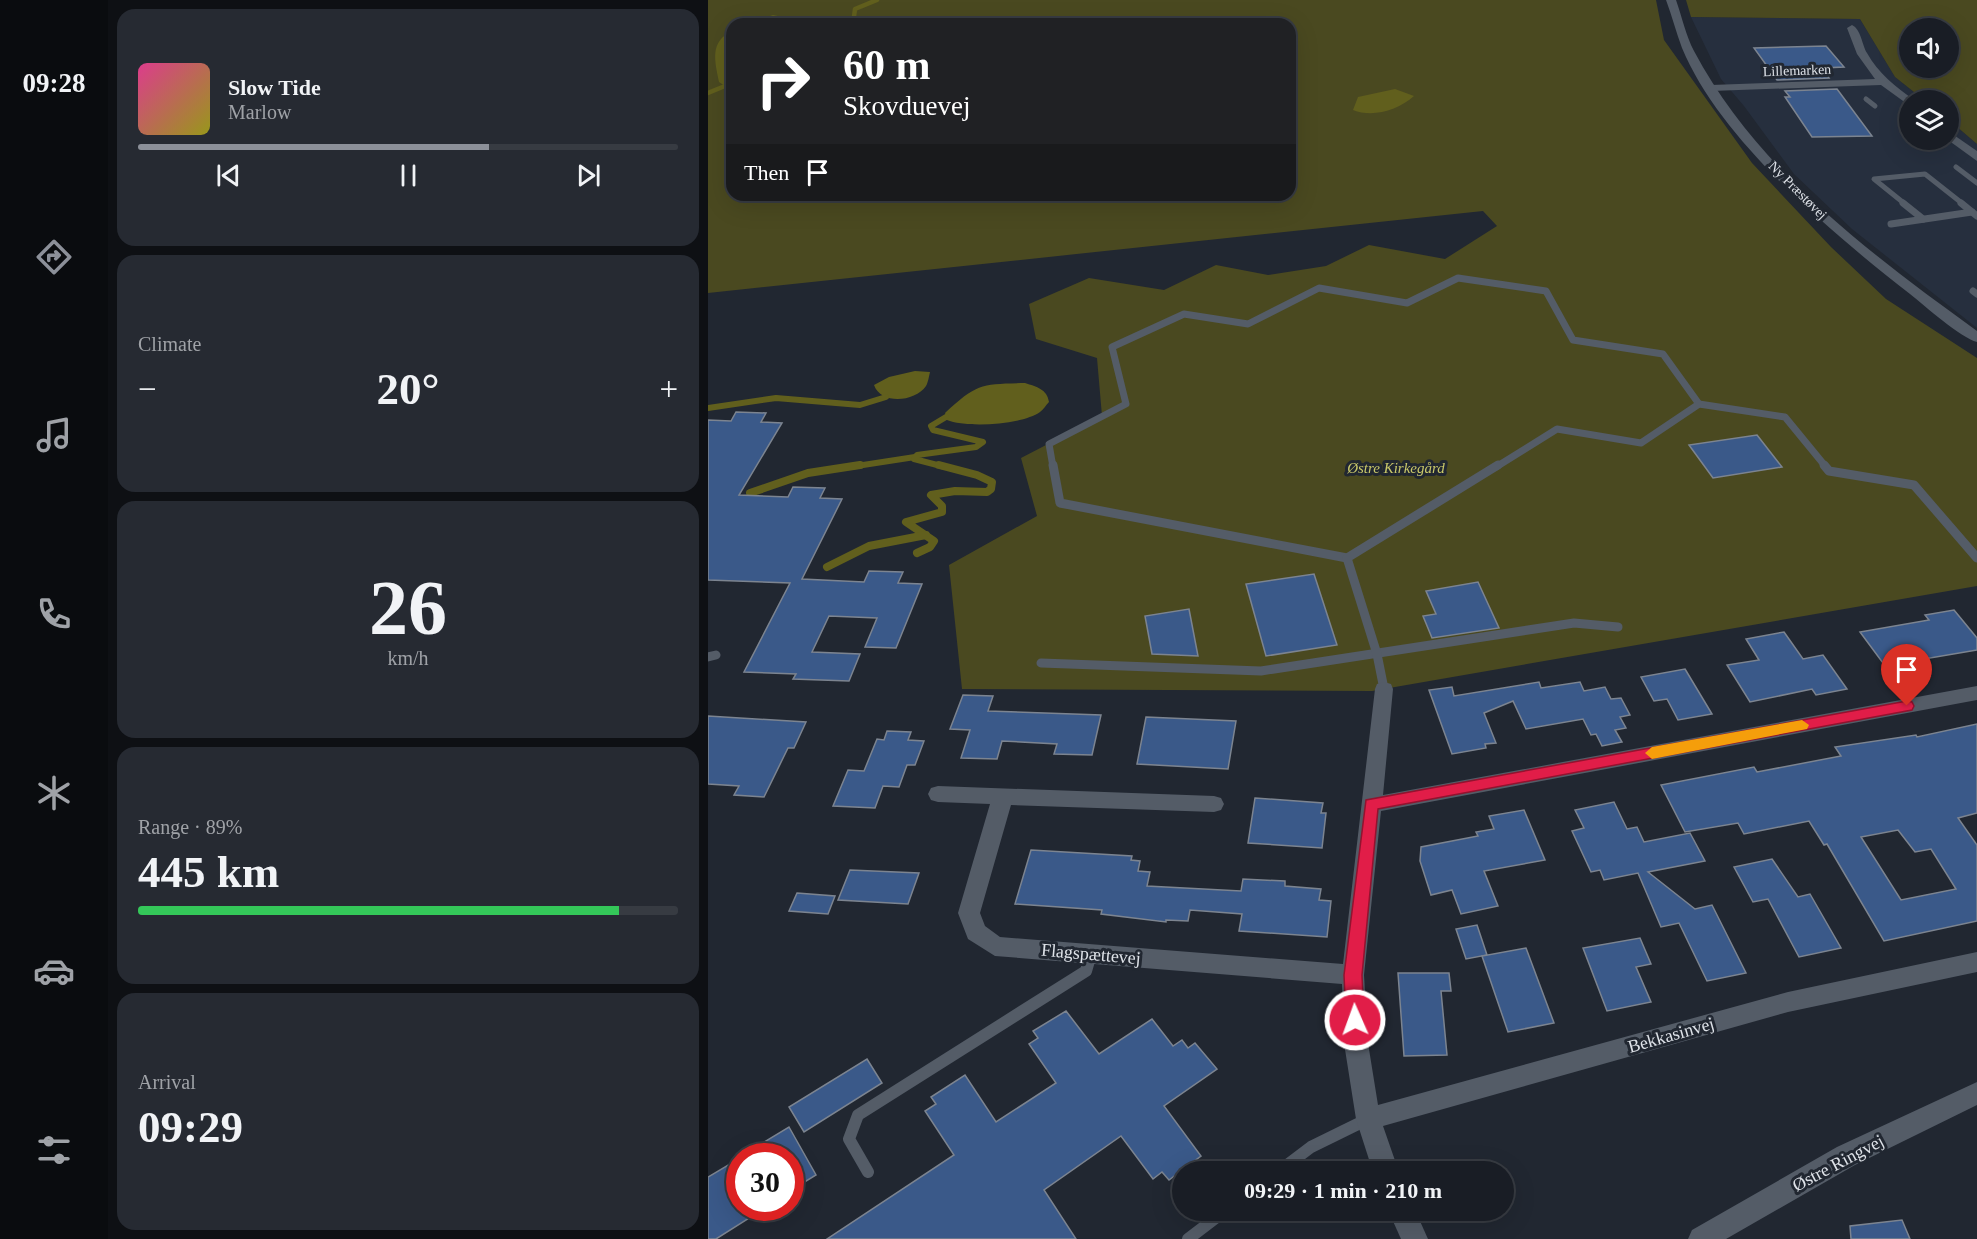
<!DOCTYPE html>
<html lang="en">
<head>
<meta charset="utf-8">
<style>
  :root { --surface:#191d25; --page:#262a32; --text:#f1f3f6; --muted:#9fa2a7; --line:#373b42; --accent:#8c9099 }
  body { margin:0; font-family:Georgia,serif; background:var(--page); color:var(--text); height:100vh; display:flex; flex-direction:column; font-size:22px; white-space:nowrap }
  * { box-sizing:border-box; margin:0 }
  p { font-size:20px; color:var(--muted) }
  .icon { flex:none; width:33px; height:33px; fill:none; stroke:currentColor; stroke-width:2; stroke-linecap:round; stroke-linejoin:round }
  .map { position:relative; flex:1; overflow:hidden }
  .drawer { display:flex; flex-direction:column; gap:9px; padding:9px; background:#0e1014; width:600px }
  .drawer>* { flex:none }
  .banner { position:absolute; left:18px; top:18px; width:570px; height:183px; border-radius:18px; box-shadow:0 6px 24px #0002,0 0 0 2px var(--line); background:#202124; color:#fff; overflow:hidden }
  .buttons { position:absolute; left:1191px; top:18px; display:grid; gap:12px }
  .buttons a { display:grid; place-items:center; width:60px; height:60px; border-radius:50%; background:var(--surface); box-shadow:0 6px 24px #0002,0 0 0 2px var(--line); font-size:30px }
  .speed { position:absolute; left:18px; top:1143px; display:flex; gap:12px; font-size:30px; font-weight:700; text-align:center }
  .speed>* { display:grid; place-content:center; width:78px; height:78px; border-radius:50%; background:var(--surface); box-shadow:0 6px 24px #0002,0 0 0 2px var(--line); line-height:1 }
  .speed .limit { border:9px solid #d22; background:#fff; color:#111 }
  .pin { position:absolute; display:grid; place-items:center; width:51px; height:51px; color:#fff; margin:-62px -26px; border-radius:50% 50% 50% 0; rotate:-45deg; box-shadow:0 0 6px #0007 }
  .pin .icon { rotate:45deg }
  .me { position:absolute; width:66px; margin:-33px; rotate:358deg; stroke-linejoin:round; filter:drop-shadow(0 0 4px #0008) }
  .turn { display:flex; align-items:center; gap:21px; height:126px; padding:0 18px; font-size:27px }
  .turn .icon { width:78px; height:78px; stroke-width:2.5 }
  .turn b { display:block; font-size:42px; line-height:51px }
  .then { display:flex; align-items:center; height:57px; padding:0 18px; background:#0003; gap:12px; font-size:22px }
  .big { font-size:45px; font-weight:600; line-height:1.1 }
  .drawer .widget { flex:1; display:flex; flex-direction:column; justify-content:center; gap:9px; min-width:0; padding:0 21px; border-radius:18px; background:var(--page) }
  .drawer .dial { align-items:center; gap:0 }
  .dial b { font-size:78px; line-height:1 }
  .song { display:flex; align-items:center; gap:18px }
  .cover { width:72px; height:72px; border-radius:9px; background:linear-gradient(135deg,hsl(330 70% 55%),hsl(60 70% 35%)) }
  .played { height:6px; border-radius:3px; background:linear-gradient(90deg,var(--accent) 65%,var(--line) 65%) }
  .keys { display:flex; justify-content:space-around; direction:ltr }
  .heat { display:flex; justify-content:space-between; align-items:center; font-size:33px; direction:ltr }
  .charge { height:9px; border-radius:4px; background:linear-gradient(90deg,#34c759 89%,var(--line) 0) }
  .trip { position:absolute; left:464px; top:1161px; width:342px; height:60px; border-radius:30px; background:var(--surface); box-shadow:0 6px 24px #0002,0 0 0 2px var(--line); font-weight:600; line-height:60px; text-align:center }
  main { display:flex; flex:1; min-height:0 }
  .menu { display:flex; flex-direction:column; width:108px; justify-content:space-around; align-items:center; background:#0a0c0f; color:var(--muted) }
  .menu .icon { width:42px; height:42px }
  .menu .selected { color:var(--accent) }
  .menu b { font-size:27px; color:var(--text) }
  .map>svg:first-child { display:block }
</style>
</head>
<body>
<main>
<nav class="menu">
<b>09:28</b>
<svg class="icon selected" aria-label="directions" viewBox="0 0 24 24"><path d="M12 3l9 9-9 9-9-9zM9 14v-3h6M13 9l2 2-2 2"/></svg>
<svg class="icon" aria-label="music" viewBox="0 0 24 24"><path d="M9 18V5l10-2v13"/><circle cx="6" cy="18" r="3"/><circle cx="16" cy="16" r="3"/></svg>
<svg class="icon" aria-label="phone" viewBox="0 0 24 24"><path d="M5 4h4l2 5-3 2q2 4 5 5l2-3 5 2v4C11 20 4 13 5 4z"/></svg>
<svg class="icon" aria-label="climate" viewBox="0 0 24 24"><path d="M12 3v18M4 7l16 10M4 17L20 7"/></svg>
<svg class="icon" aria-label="car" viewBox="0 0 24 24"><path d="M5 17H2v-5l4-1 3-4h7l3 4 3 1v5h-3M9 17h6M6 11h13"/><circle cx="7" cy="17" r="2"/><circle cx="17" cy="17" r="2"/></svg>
<svg class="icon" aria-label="filters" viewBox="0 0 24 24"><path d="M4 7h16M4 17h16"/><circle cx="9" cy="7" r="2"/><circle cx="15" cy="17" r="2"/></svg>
</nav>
<section class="drawer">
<div class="widget">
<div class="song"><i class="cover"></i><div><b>Slow Tide</b><p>Marlow</p></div></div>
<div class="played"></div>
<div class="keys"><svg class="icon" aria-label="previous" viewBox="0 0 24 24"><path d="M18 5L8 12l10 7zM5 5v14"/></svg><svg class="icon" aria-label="pause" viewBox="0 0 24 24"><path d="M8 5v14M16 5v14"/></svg><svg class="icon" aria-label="next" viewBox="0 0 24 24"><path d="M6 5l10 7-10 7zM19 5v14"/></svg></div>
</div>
<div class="widget"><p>Climate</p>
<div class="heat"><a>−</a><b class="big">20°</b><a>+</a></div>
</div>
<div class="widget dial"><b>26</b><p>km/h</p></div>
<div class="widget"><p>Range · 89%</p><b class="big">445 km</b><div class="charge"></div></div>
<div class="widget"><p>Arrival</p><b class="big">09:29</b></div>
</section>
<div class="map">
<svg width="1269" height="1239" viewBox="0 0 1269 1239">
  <rect width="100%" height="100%" fill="#212731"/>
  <polygon fill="#262f3e" points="983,17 1152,19 1187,77 1216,100 1202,100 1202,140 1240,140 1241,120 1269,144 1269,328 1144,229 1086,174 1036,106 1013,79"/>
  <g fill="#4a4920" fill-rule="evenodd">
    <path d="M0,0H948L956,40L1044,163L1123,247L1178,299L1269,358V586L664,691L254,689L241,565L329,516L313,458L394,416L389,358L328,339L321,304L381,278L456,290L508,265L560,275L618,266L661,245L737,259L789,226L775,211L0,293ZM24,24H582V195H24Z"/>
    <path d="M978,0H1269V144L1241,120L1240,100H1216L1187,77L1152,19L983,17ZM1240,28V68H1202V28Z"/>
  </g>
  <g fill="#615f1d">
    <polygon points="65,15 109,24 38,24"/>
    <path d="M24,31V84L17,86L11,82C7,61 1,42 24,31Z"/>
    <path d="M687,89L706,96C690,110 665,118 645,110L650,97Z"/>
    <path d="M207,371L222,372C221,376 220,383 218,386C207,402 173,405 166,385L181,377Z"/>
    <path d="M317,383C329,387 339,389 341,402C338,405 335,410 332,412C314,425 258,428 239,420L237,413C269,383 274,384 317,383Z"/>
  </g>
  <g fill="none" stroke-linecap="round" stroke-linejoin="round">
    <g stroke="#615f1d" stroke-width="4.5">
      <polyline points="145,24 147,9 169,0"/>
      <polyline points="0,93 17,86"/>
    </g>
    <g stroke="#615f1d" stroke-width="6">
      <polyline points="0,408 68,398 152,405 178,397"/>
      <polyline points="142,467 207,457"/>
      <polyline points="237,467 206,459 209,455 268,447 275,442 225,430 223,426 238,417"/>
    </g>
    <g stroke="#615f1d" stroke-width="8">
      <polyline points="42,493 100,473 152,465"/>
      <polyline points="209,553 222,547 226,541 198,522 234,512 234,506 223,495 247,491 279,492 283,489 284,482 269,475 231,465"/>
      <polyline points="119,567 161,546 218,535"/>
    </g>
  </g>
  <g fill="#3a5989" stroke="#7c8490" stroke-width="1.5" fill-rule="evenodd">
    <polygon points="1118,46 1136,67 1114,68 1121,78 1069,80 1046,48"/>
    <polygon points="1129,89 1164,136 1104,137 1077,97 1082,97 1077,91"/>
    <polygon points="28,412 58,413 53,422 74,423 31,495 80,497 85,487 117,488 112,498 134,499 94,579 156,582 161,571 195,572 190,583 214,584 188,648 157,647 169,618 121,616 104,652 152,654 141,681 85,679 88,674 36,672 82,583 0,580 0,420 23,421"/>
    <polygon points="1049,435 1074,467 1005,478 981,445"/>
    <polygon points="606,574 629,645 558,656 538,584"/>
    <polygon points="770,582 791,628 724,638 715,616 728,614 718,591"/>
    <polygon points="481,609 490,656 444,654 437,616"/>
    <polygon points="1246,610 1269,638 1269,650 1210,660 1222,676 1189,682 1152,632 1221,620 1217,615"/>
    <polygon points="1076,632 1095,659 1115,655 1139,689 1108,695 1104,689 1042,702 1019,665 1051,660 1038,639"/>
    <polygon points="977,669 1004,714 970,720 959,699 946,701 933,677"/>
    <polygon points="831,682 833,688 872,682 876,691 897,687 903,699 913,698 922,715 912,717 918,728 907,730 914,742 894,746 888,734 883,735 875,719 818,729 805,701 776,713 788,743 777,744 778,748 744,754 721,690 744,687 746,696"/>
    <polygon points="255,695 285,696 280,711 393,715 384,755 346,754 349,744 294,741 289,759 253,758 262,730 242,729"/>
    <polygon points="0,716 98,722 86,748 80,748 56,797 26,795 31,786 0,784"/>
    <polygon points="438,717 528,721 520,769 429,764"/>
    <path d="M1269,724V813L1250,818L1269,845V921L1176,941L1119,844L1116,845L1101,821L1036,834L1030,823L977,832L953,785L1046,767L1049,772L1133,756L1127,747L1208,735L1209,737ZM1190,830L1207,852L1223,849L1248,889L1193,900L1153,837Z"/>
    <polygon points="179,731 203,732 200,740 216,741 207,765 199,765 191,787 175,786 167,808 125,806 140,770 156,771 169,739 176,740"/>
    <polygon points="547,798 615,803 613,813 618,813 614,848 540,843"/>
    <polygon points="906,802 919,829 929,827 936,842 982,833 997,861 940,872 987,909 1004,905 1038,973 999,981 971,923 953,927 930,873 896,880 892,870 883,872 864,831 876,828 867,810"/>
    <polygon points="816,810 837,860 776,871 790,906 753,914 744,890 723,895 712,861 713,847 770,836 768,832 786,829 781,816"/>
    <polygon points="323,850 424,856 423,860 432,861 430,871 442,872 439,886 533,891 535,879 577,881 577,886 613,889 611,900 623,901 619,937 531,931 534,914 482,910 480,921 458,920 458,922 393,914 394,910 307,904"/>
    <polygon points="1064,859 1090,897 1102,894 1133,948 1091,957 1060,899 1045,902 1026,867"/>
    <polygon points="142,870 211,873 200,904 130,900"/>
    <polygon points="89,893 127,896 120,914 81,911"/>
    <polygon points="769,925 779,955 758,959 748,929"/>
    <polygon points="932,938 943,964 928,967 943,1002 899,1011 875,948"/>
    <polygon points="818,948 846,1023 800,1032 774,956"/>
    <polygon points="690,973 741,973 743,991 733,991 739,1055 696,1056"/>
    <polygon points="358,1011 391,1054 444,1019 465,1046 474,1040 480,1048 487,1043 509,1069 456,1106 493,1156 461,1180 454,1172 445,1179 413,1136 336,1190 368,1239 119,1239 246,1155 217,1111 228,1104 223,1097 257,1075 288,1122 348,1083 321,1044 330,1038 325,1031"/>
    <polygon points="159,1059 174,1083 96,1132 81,1107"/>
    <polygon points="81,1127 108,1175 82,1191 82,1156 33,1156"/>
    <polygon points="32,1158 32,1208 57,1208 8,1239 0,1239 0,1177"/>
    <polygon points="1194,1220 1202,1239 1143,1239 1142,1226"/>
  </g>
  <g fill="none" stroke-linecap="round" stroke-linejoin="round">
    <g stroke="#545c67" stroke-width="5">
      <polyline points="1158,99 1167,106"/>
      <polyline points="1248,167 1269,183"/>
      <polyline points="1197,204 1166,179 1217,174 1255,204"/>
    </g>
    <g stroke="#545c67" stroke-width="7">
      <polyline points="1195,203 1215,219"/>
      <polyline points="1253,203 1269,216"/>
      <polyline points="1183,224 1264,212"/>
      <polyline points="1265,291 1269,294"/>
      <polyline points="345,467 341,444 418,404 404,347 476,314 540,324 611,288 699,303 750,278 838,291 865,340 955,354 991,404"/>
      <polyline points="788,467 849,429 933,443 991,404 1077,417 1118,467"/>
    </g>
    <g stroke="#545c67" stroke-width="9">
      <polyline points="345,465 352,503 639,558"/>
      <polyline points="1116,465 1121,471 1206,485 1269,558"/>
      <polyline points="0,657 8,655"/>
      <polyline points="333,663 553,671 866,623 910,627"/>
      <polyline points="676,689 669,654 639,558 790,465"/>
    </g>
    <g stroke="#545c67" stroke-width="12">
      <polyline points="160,1172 141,1139 150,1115 378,971 383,954"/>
      <polyline points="570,1172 603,1147 658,1120"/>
      <polyline points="480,1239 518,1210"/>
    </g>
    <g fill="#545c67" fill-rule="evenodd">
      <path d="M1144,25C1153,29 1154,45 1159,53C1170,73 1188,87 1206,100H1202V106L1173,85L1003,91L998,88L1003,85L1167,79L1149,54L1139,28Z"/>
      <polygon points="1240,131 1269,151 1269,161 1240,140"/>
      <polygon points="676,682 683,684 685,689 675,795 1269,686 1269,700 673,811 656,975 660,1043 670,1105 1080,992 1269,952 1269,972 1080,1012 675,1126 691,1172 665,1172 648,1119 636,1043 634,984 287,956 260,939 250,913 282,804 230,802 223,800 220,794 223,788 230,786 506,796 513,798 516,804 513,810 506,812 303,805 272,913 277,926 292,937 635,964 667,689 669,684"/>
      <polygon points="680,1210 707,1210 720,1239 693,1239"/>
    </g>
    <g fill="#545c67" fill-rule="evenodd">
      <path d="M958,0H968C974,17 978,36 986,51C1049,170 1163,254 1269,331V342C1253,338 1217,306 1202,294C1125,234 1012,140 974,48C968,32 964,16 958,0Z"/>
      <polygon points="1269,1082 1269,1105 1147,1165 1018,1239 980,1239 984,1230 1129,1147"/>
    </g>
  </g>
  <polygon fill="#e11d48" stroke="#92132f" stroke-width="1.5" points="1199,701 1204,702 1206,706 1204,710 670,809 654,975 656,1020 653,1026 647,1028 641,1026 638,1020 636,975 658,800"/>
  <polygon fill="#f59e0b" points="1094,720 1101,725 1099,729 944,759 937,753 944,747"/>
  <g text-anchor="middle" stroke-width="6" stroke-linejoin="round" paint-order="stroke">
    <g font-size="14" fill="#dee2e8" stroke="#212731">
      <text transform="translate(1089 70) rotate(-2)" y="5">Lillemarken</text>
      <text transform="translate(1090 190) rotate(45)" y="5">Ny Præstøvej</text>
    </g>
    <g font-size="15" font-style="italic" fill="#c9c86a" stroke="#212731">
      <text x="688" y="473">Østre Kirkegård</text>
    </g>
    <g font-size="18" fill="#dee2e8" stroke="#212731">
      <text transform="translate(383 954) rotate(5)" y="6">Flagspættevej</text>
      <text transform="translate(963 1035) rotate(-16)" y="6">Bekkasinvej</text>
      <text transform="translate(1130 1163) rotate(-28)" y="6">Østre Ringvej</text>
    </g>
  </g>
</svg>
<div class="buttons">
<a><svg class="icon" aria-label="sound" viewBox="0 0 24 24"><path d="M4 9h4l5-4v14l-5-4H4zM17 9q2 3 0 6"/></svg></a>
<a><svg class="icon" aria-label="layers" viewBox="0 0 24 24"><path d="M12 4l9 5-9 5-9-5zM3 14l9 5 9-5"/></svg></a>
</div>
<div class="speed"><div class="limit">30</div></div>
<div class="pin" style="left:1199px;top:706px;background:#d93025"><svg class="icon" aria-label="arrive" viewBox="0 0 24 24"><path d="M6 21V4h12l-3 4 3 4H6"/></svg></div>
<svg class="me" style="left:647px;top:1020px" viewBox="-20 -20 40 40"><circle r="17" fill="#e11d48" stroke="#fff" stroke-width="3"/><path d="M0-11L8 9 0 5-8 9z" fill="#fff"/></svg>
<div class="trip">09:29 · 1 min · 210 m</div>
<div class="banner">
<div class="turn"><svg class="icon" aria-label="right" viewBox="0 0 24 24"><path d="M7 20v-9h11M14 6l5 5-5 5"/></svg><div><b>60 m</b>Skovduevej</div></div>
<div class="then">Then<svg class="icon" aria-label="arrive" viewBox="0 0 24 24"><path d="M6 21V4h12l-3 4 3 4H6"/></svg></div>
</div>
</div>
</main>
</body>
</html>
